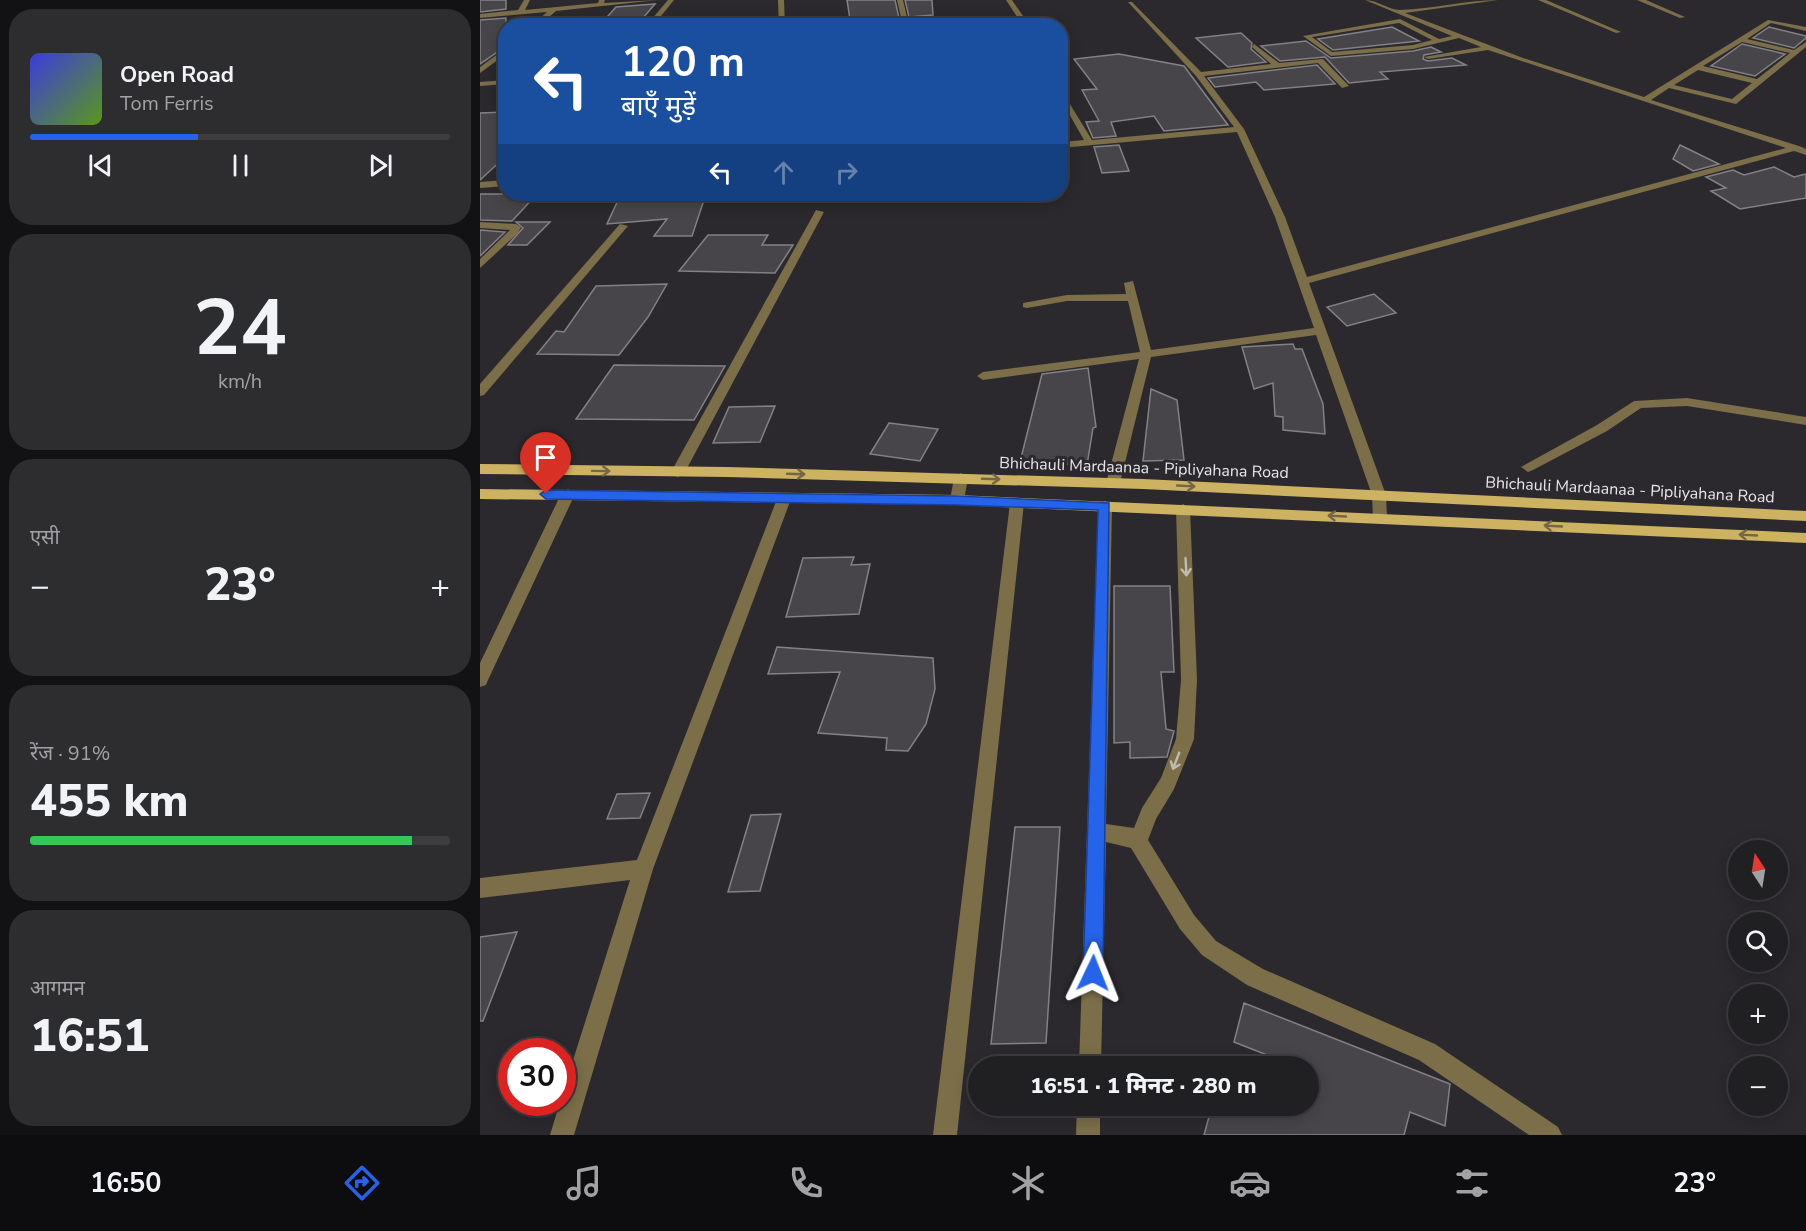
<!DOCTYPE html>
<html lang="hi">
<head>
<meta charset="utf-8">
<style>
  :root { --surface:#201f22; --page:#2d2c2f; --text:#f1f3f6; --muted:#a2a2a5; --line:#3d3d40; --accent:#2563eb }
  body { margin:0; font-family:"Nunito Sans","Noto Sans Devanagari",sans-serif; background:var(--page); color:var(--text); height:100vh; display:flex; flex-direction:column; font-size:22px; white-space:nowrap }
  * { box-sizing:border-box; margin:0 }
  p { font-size:20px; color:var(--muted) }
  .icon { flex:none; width:33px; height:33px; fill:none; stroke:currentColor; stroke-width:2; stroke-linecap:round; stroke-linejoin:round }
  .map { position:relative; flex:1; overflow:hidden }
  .side { display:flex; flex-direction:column; gap:9px; padding:9px; background:#121113; width:480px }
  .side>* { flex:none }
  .guide { position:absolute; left:18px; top:18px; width:570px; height:183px; border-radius:24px; box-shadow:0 3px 15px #0003,0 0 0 2px var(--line); background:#1a4fa0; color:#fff; overflow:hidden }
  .needle { width:39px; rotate:348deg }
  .controls { position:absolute; left:1248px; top:840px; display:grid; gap:12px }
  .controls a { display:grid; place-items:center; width:60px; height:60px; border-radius:50%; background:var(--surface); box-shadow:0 3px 15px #0003,0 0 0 2px var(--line); font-size:30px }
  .speed { position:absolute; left:18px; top:1038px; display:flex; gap:12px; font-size:30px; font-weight:700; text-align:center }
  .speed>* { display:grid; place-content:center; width:78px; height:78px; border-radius:50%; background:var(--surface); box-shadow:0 3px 15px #0003,0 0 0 2px var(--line); line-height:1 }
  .speed .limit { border:9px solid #d22; background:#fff; color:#111 }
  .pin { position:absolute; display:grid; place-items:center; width:51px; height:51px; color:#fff; margin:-62px -26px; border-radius:50% 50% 50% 0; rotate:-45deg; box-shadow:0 0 6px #0007 }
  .pin .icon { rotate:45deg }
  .me { position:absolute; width:66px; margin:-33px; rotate:2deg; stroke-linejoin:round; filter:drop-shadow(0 0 4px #0008) }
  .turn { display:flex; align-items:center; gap:21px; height:126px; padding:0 24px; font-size:27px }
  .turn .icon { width:78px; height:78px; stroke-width:2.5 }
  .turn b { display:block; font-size:42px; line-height:51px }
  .lanes { display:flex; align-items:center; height:57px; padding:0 24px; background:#0003; justify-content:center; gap:30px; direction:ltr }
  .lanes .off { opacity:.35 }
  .big { font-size:45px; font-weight:800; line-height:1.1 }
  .side .tile { flex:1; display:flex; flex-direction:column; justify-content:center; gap:9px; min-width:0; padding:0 21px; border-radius:24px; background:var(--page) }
  .side .dial { align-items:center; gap:0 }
  .dial b { font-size:78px; line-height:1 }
  .song { display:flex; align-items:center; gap:18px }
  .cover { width:72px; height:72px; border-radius:9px; background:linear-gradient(135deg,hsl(240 70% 55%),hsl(90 70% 35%)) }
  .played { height:6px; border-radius:3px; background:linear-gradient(90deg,var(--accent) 40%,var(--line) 40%) }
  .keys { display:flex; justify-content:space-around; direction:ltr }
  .heat { display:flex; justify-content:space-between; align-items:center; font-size:33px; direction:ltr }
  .charge { height:9px; border-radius:4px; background:linear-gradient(90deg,#34c759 91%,var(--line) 0) }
  .trip { position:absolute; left:488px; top:1056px; width:351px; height:60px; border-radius:30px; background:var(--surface); box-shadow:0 3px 15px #0003,0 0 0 2px var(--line); font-weight:800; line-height:60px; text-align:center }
  .dock { display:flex; height:96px; justify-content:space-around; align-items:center; background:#0d0c0e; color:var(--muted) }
  .dock .icon { width:42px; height:42px }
  .dock .selected { color:var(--accent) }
  .dock b { font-size:27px; color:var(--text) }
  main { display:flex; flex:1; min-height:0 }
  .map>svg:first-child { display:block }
</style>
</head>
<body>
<main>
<section class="side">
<div class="tile">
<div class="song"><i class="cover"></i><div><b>Open Road</b><p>Tom Ferris</p></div></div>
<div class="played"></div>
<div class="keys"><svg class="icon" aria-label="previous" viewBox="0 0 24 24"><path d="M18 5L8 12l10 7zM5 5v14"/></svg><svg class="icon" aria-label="pause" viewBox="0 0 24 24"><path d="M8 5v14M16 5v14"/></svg><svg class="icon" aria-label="next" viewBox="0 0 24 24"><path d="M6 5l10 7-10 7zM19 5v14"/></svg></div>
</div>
<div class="tile dial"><b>24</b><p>km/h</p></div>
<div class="tile"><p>एसी</p>
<div class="heat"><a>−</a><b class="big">23°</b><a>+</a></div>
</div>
<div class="tile"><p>रेंज · 91%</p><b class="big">455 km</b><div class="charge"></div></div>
<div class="tile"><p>आगमन</p><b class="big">16:51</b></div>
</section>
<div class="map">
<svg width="1326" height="1135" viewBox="0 0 1326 1135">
  <rect width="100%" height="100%" fill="#2b292d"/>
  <g fill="#47454a" stroke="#838186" stroke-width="1.5">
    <polygon points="0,0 26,0 26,9 0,12"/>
    <polygon points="367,0 415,0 419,18 411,18 413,26 371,26"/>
    <polygon points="425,0 452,0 453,15 429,17"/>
    <polygon points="175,4 156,26 119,26 136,7"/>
    <polygon points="26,18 26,46 0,64 0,20"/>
    <polygon points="912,27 939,41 853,50 838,39"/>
    <polygon points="1289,27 1326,36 1326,38 1314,48 1273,38"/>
    <polygon points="761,33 772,43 771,49 786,62 748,67 716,38"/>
    <polygon points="826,41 851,58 933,51 951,47 961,52 944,55 943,59 948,61 972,58 986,65 900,72 908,79 869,83 845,57 800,61 781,46"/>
    <polygon points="1262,44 1305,54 1275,76 1231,66"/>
    <polygon points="639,54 704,66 748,125 684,131 674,116 631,122 636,136 613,138 606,122 619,121 602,90 617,89 594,59"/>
    <polygon points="837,65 855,84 784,90 776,82 735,87 728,78"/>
    <polygon points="26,112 26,156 0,180 0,113"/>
    <polygon points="639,145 649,171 622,173 614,147"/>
    <polygon points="1200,145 1239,164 1213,171 1193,159"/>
    <polygon points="1294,167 1314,177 1326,174 1326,198 1260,209 1231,191 1246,188 1226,177 1253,170 1264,175"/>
    <polygon points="0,194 57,194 32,221 0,220"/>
    <polygon points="141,194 226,194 212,236 174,236 187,219 127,224"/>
    <polygon points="36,222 70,222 47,245 28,245 43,228"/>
    <polygon points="0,230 25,232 0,256"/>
    <polygon points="228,235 288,235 282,245 313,245 295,273 199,271"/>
    <polygon points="187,284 168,317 139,355 57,354 76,331 84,332 116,286"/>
    <polygon points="894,294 916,313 867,326 847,307"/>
    <polygon points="813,344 815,349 822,349 843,404 845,434 803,430 803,417 795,416 793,383 774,389 762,347"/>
    <polygon points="134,365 245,366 214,420 96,419"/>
    <polygon points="608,368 616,427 613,428 607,465 540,462 562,374"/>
    <polygon points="671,389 697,400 704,460 663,461"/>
    <polygon points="295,406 280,442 233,443 249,407"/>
    <polygon points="409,423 458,429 440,461 390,454"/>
    <polygon points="374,557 371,565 390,564 379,614 306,617 323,558"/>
    <polygon points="634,586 690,586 694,672 681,672 686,729 694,731 687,757 650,758 650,742 634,743"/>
    <polygon points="297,647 453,658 455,689 446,724 428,751 406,750 407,738 338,733 360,672 288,674"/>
    <polygon points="170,793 160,818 127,819 137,794"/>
    <polygon points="301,814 280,891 248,892 271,815"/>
    <polygon points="535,827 580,827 566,1043 511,1044"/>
    <polygon points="37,932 3,1021 0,1021 0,937"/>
    <polygon points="764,1003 970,1084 965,1126 930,1112 924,1135 724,1135 732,1106 828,1106 828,1066 784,1066 787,1055 754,1042"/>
  </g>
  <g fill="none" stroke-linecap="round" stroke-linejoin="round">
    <g fill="#7b6e49" fill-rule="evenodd">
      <polygon points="44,0 50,0 45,10 118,3 119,0 125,0 124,3 178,0 76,11 59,26 51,26 67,12 0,18 0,14 38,10"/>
      <polygon points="188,0 194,0 173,26 166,26"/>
      <polygon points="298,0 304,0 305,26 299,26"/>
      <polygon points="417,0 423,0 429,26 423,26"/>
      <polygon points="526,0 532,0 550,26 543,26"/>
      <path d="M885,0C897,0 909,10 920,10C953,9 985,0 1018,0L925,13L1043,58L1164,97L1288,20L1326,27V31L1291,23L1267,39L1314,50L1326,42V47L1256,104L1189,88L1171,100L1319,146L1326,149V155L1314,151L829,283L906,495L907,518L905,522L900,523L893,518L892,495L836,335L671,357L640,483L633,488L628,486L626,483L659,359L503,380L497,376L503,372L660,352L648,301H587L547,308L543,307V303L587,295L646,294L644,283L653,281L671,350L834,328L795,217L757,132L580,148V142L604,140L580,98V88L612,140L754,127L716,76L648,2H652L721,72L791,64L772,47L774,44L799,63L843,59L869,86L862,88L838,63L724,76L764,129L805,217L827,277L1306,148L1008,50L948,59L944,57L1001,47L979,38L933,49L851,56L823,36L920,19L959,39L972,36ZM919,23L952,40L933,45L852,52L832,37ZM1262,42L1310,53L1277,79L1223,66ZM1218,70L1272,83L1252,99L1194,85Z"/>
      <polygon points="1058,0 1066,0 1141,32 1136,33"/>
      <polygon points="1157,0 1166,0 1205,17 1200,18"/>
      <polygon points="26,48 26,54 0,73 0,67"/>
      <polygon points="26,80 26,84 0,86 0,82"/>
      <polygon points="26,180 26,186 0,188 0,182"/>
      <polygon points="336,210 344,212 205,472 198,477 193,475 191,472"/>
      <polygon points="0,222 36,224 41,227 38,233 0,268 0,259 30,230 0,228"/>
      <polygon points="140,224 148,226 4,395 0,396 0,384"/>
      <polygon points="1207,398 1326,417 1326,425 1207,406 1161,408 1127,431 1053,470 1048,472 1041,467 1117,425 1154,401"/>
      <polygon points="481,473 488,478 484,500 477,505 470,500 474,478"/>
      <polygon points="88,489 95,494 8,680 6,685 0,687 0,663 81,494"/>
      <polygon points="304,494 311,499 173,869 94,1135 70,1135 80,1102 82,1102 82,1095 150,880 0,898 0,878 157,860 297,499"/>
      <polygon points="537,498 544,503 477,1135 453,1135 530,503"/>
      <polygon points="625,501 632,506 626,824 654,828 662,808 681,778 696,739 701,680 696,509 703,504 710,509 717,680 714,739 694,789 676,819 668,840 714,915 736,941 783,969 955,1044 1078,1127 1082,1135 1049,1135 939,1060 767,985 722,955 700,929 651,848 626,842 621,1066 599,1066 618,506"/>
      <polygon points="597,1106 620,1106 620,1135 596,1135"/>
    </g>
    <g fill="#cdb262" fill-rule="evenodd">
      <polygon points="0,464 247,467 663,479 1326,511 1326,521 663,489 247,477 0,474"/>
      <polygon points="0,489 477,495 1326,533 1326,543 477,505 0,499"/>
    </g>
  </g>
  <defs><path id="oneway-shaft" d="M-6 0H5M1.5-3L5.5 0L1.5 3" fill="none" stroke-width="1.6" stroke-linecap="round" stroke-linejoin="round" transform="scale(1.5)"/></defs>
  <g stroke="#746745">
    <use href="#oneway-shaft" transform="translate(121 471) rotate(1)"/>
    <use href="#oneway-shaft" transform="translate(316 474) rotate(2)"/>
    <use href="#oneway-shaft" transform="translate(511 479) rotate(2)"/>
    <use href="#oneway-shaft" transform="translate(706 486) rotate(3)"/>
    <use href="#oneway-shaft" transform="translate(857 516) rotate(-177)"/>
    <use href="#oneway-shaft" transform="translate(1073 526) rotate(-177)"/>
    <use href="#oneway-shaft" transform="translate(1268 535) rotate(-177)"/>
  </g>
  <g stroke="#c1bbb0">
    <use href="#oneway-shaft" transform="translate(706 567) rotate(87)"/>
    <use href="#oneway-shaft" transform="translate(696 761) rotate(111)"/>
  </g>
  <polygon fill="#2563eb" stroke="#184099" stroke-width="1.5" points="66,490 477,496 629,503 623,973 620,980 613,983 606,980 603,973 618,510 477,505 66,499 60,494"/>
  <g text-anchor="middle" stroke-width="6" stroke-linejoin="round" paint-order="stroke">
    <g font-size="16" fill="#e6e5e8" stroke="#2b292d">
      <text transform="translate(664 467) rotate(2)" y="6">Bhichauli Mardaanaa - Pipliyahana Road</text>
      <text transform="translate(1150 489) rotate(3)" y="6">Bhichauli Mardaanaa - Pipliyahana Road</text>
    </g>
  </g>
</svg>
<div class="controls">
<a><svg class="needle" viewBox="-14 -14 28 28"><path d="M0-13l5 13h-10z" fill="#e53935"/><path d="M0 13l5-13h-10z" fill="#a2a2a5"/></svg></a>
<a><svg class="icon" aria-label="search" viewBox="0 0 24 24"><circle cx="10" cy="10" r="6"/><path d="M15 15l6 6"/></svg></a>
<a>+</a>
<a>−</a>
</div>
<div class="speed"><div class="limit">30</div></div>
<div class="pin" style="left:66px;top:494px;background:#d93025"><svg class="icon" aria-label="arrive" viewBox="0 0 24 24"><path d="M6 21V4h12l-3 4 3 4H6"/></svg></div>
<svg class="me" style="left:613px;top:973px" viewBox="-20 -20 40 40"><path d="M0-17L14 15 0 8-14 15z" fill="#2563eb" stroke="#fff" stroke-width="4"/></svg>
<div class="trip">16:51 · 1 मिनट · 280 m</div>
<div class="guide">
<div class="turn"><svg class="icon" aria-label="left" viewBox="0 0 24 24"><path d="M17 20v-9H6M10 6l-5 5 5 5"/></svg><div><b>120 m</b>बाएँ मुड़ें</div></div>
<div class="lanes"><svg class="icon" aria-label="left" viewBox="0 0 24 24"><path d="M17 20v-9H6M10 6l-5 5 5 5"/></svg><svg class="icon off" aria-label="ahead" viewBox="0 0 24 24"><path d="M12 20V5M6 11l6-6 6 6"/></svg><svg class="icon off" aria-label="right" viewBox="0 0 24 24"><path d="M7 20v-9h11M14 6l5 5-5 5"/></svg></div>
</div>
</div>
</main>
<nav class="dock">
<b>16:50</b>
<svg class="icon selected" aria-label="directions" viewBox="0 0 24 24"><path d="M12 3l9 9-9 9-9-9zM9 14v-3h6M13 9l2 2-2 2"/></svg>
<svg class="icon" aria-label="music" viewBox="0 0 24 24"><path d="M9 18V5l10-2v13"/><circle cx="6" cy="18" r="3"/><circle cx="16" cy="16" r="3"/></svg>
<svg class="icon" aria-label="phone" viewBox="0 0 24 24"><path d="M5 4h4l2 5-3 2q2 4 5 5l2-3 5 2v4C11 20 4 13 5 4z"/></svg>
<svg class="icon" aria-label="climate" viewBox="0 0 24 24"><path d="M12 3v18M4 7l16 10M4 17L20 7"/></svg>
<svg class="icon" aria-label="car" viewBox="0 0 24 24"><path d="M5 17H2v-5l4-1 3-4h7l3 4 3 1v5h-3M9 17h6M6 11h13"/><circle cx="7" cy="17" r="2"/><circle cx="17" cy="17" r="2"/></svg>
<svg class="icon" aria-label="filters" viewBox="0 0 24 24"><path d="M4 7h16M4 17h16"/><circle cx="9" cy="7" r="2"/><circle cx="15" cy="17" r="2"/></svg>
<b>23°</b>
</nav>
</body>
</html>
